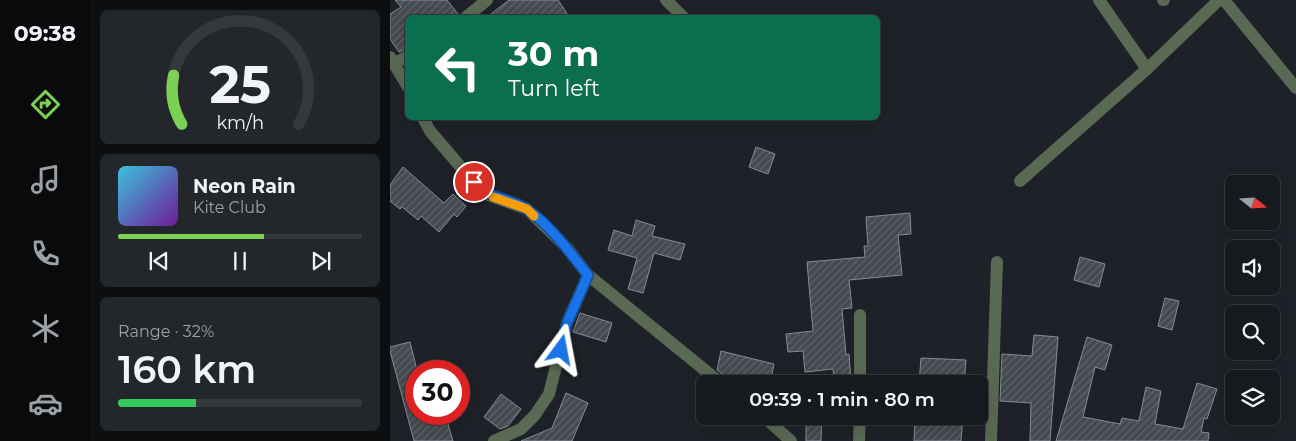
<!DOCTYPE html>
<html lang="en">
<head>
<meta charset="utf-8">
<style>
  :root { --surface:#161a1e; --page:#23272b; --text:#f1f3f6; --muted:#9ea1a4; --line:#35383c; --accent:#7cd155 }
  body { margin:0; font-family:Montserrat,sans-serif; background:var(--page); color:var(--text); height:100vh; display:flex; flex-direction:column; font-size:19px; white-space:nowrap }
  * { box-sizing:border-box; margin:0 }
  p { font-size:16px; color:var(--muted) }
  .icon { flex:none; width:28px; height:28px; fill:none; stroke:currentColor; stroke-width:2; stroke-linecap:round; stroke-linejoin:round }
  .map { position:relative; flex:1; overflow:hidden }
  .details { display:flex; flex-direction:column; gap:10px; padding:10px; background:#0c0e10; width:300px }
  .details>* { flex:none }
  .hud { position:absolute; left:15px; top:15px; width:475px; height:105px; border-radius:8px; box-shadow:0 5px 20px #0002,0 0 0 1px var(--line); background:#0b6e4f; color:#fff; overflow:hidden }
  .needle { width:32px; rotate:108deg }
  .tools { position:absolute; left:835px; top:175px; display:grid; gap:10px }
  .tools a { display:grid; place-items:center; width:55px; height:55px; border-radius:8px; background:var(--surface); box-shadow:0 5px 20px #0002,0 0 0 1px var(--line); font-size:25px }
  .speed { position:absolute; left:15px; top:360px; display:flex; gap:10px; font-size:25px; font-weight:700; text-align:center }
  .speed>* { display:grid; place-content:center; width:65px; height:65px; border-radius:50%; background:var(--surface); box-shadow:0 5px 20px #0002,0 0 0 1px var(--line); line-height:1 }
  .speed .limit { border:8px solid #d22; background:#fff; color:#111 }
  .pin { position:absolute; display:grid; place-items:center; width:42px; height:42px; color:#fff; margin:-21px; border:2px solid #fff; border-radius:50%; box-shadow:0 1px 5px #0007 }
  .me { position:absolute; width:55px; margin:-28px; rotate:13deg; stroke-linejoin:round; filter:drop-shadow(0 0 4px #0008) }
  .turn { display:flex; align-items:center; gap:18px; height:105px; padding:0 20px; font-size:22px }
  .turn .icon { width:65px; height:65px; stroke-width:2.5 }
  .turn b { display:block; font-size:35px; line-height:42px }
  .big { font-size:38px; font-weight:600; line-height:1.1 }
  .details .tile { flex:1; display:flex; flex-direction:column; justify-content:center; gap:8px; min-width:0; padding:0 18px; border-radius:8px; background:var(--page) }
  .details .dial { align-items:center; gap:0 }
  .dial svg { height:130px; overflow:visible; fill:none; stroke:var(--line); stroke-width:7; stroke-linecap:round; text-anchor:middle }
  .dial text { fill:var(--text); stroke:none }
  .song { display:flex; align-items:center; gap:15px }
  .cover { width:60px; height:60px; border-radius:8px; background:linear-gradient(135deg,hsl(190 70% 55%),hsl(280 70% 35%)) }
  .played { height:5px; border-radius:2px; background:linear-gradient(90deg,var(--accent) 60%,var(--line) 60%) }
  .keys { display:flex; justify-content:space-around; direction:ltr }
  .charge { height:8px; border-radius:4px; background:linear-gradient(90deg,#34c759 32%,var(--line) 0) }
  .trip { position:absolute; left:306px; top:375px; width:292px; height:50px; border-radius:8px; background:var(--surface); box-shadow:0 5px 20px #0002,0 0 0 1px var(--line); font-weight:600; line-height:50px; text-align:center }
  main { display:flex; flex:1; min-height:0 }
  .tab-bar { display:flex; flex-direction:column; width:90px; justify-content:space-around; align-items:center; background:#090a0c; color:var(--muted) }
  .tab-bar .icon { width:35px; height:35px }
  .tab-bar .active { color:var(--accent) }
  .tab-bar b { font-size:22px; color:var(--text) }
  .map>svg:first-child { display:block }
</style>
</head>
<body>
<main>
<nav class="tab-bar">
<b>09:38</b>
<svg class="icon active" aria-label="directions" viewBox="0 0 24 24"><path d="M12 3l9 9-9 9-9-9zM9 14v-3h6M13 9l2 2-2 2"/></svg>
<svg class="icon" aria-label="music" viewBox="0 0 24 24"><path d="M9 18V5l10-2v13"/><circle cx="6" cy="18" r="3"/><circle cx="16" cy="16" r="3"/></svg>
<svg class="icon" aria-label="phone" viewBox="0 0 24 24"><path d="M5 4h4l2 5-3 2q2 4 5 5l2-3 5 2v4C11 20 4 13 5 4z"/></svg>
<svg class="icon" aria-label="climate" viewBox="0 0 24 24"><path d="M12 3v18M4 7l16 10M4 17L20 7"/></svg>
<svg class="icon" aria-label="car" viewBox="0 0 24 24"><path d="M5 17H2v-5l4-1 3-4h7l3 4 3 1v5h-3M9 17h6M6 11h13"/><circle cx="7" cy="17" r="2"/><circle cx="17" cy="17" r="2"/></svg>
</nav>
<section class="details">
<div class="tile dial"><svg viewBox="0 0 100 80">
<path d="M14 69A42 42 0 1 1 86 69"/>
<path d="M14 69A42 42 0 0 1 9 39" stroke="#7cd155"/>
<text x="50" y="56" font-size="32" font-weight="700">25</text>
<text x="50" y="72" font-size="11">km/h</text>
</svg></div>
<div class="tile">
<div class="song"><i class="cover"></i><div><b>Neon Rain</b><p>Kite Club</p></div></div>
<div class="played"></div>
<div class="keys"><svg class="icon" aria-label="previous" viewBox="0 0 24 24"><path d="M18 5L8 12l10 7zM5 5v14"/></svg><svg class="icon" aria-label="pause" viewBox="0 0 24 24"><path d="M8 5v14M16 5v14"/></svg><svg class="icon" aria-label="next" viewBox="0 0 24 24"><path d="M6 5l10 7-10 7zM19 5v14"/></svg></div>
</div>
<div class="tile"><p>Range · 32%</p><b class="big">160 km</b><div class="charge"></div></div>
</section>
<div class="map">
<svg width="906" height="441" viewBox="0 0 906 441">
  <defs>
    <pattern id="building-hatch" width="6" height="6" patternUnits="userSpaceOnUse" patternTransform="scale(1.25)"><rect width="6" height="6" fill="#454950"/><path d="M-1 1l2-2M0 6l6-6M5 7l2-2" fill="none" stroke="#606369"/></pattern>
  </defs>
  <rect width="100%" height="100%" fill="#1e2228"/>
  <g fill="url(#building-hatch)" stroke="#878c94">
    <polygon points="5,0 57,0 68,14 67,18 18,18 18,48 9,52 0,39 0,14 11,7"/>
    <polygon points="119,0 168,0 180,18 96,18"/>
    <polygon points="366,147 385,154 378,174 359,167"/>
    <polygon points="13,167 54,203 63,194 76,206 67,217 64,214 49,232 31,216 28,220 12,207 10,209 0,201 0,185"/>
    <polygon points="520,213 521,234 508,235 512,275 459,280 462,308 452,309 456,355 459,354 461,381 444,382 443,369 415,372 413,351 398,352 396,334 423,331 417,262 475,257 474,246 478,246 476,217"/>
    <polygon points="246,220 265,226 262,236 295,244 290,260 264,253 253,293 238,289 247,258 218,250 224,230 242,236"/>
    <polygon points="690,257 715,264 709,287 684,280"/>
    <polygon points="775,298 789,301 782,330 768,326"/>
    <polygon points="190,313 222,323 216,342 183,332"/>
    <polygon points="644,335 668,337 660,441 640,441 641,403 610,401 612,354 642,356"/>
    <polygon points="697,337 722,345 715,370 705,367 693,417 730,424 732,418 749,421 756,387 771,391 765,424 793,429 807,383 827,389 817,419 814,418 811,432 819,433 818,441 666,441"/>
    <polygon points="20,342 26,366 26,414 55,414 63,441 24,441 0,351 0,347"/>
    <polygon points="331,351 384,364 380,384 357,384 358,381 335,376 327,370"/>
    <polygon points="531,358 576,360 574,384 529,384"/>
    <polygon points="176,393 198,403 182,441 131,441 162,428"/>
    <polygon points="111,394 131,409 118,426 110,429 94,417"/>
    <polygon points="416,416 432,416 431,441 416,441"/>
    <polygon points="525,416 573,416 571,441 524,441"/>
  </g>
  <g fill="none" stroke-linecap="round" stroke-linejoin="round">
    <g stroke="#5a6954" stroke-width="12">
      <polyline points="276,0 294,18"/>
      <polyline points="709,0 757,69"/>
      <polyline points="773,0 774,0"/>
      <polyline points="834,0 906,88"/>
      <polyline points="75,18 97,0"/>
      <polyline points="0,57 18,87"/>
      <polyline points="5,63 18,56"/>
      <polyline points="33,118 40,131 93,193 137,209 178,249 198,275 332,384"/>
      <polyline points="630,181 757,69 829,0"/>
      <polyline points="470,315 470,384"/>
      <polyline points="373,416 401,441"/>
      <polyline points="104,441 131,429 145,415 159,394 177,323 198,275"/>
      <polyline points="469,441 470,416"/>
      <polyline points="601,441 607,262"/>
    </g>
  </g>
  <g fill="none" stroke-linecap="round" stroke-linejoin="round">
    <defs>
      <path id="route" d="M84,182C100,201 120,197 138,210C161,226 180,253 198,275L177,323L171,350"/>
    </defs>
    <use href="#route" stroke="#114b97" stroke-width="12"/>
    <use href="#route" stroke="#1a73e8" stroke-width="9"/>
    <polyline stroke="#f59e0b" stroke-width="9" points="103,197 137,209 144,216"/>
  </g>
</svg>
<div class="tools">
<a><svg class="needle" viewBox="-14 -14 28 28"><path d="M0-13l5 13h-10z" fill="#e53935"/><path d="M0 13l5-13h-10z" fill="#9ea1a4"/></svg></a>
<a><svg class="icon" aria-label="sound" viewBox="0 0 24 24"><path d="M4 9h4l5-4v14l-5-4H4zM17 9q2 3 0 6"/></svg></a>
<a><svg class="icon" aria-label="search" viewBox="0 0 24 24"><circle cx="10" cy="10" r="6"/><path d="M15 15l6 6"/></svg></a>
<a><svg class="icon" aria-label="layers" viewBox="0 0 24 24"><path d="M12 4l9 5-9 5-9-5zM3 14l9 5 9-5"/></svg></a>
</div>
<div class="speed"><div class="limit">30</div></div>
<div class="pin" style="left:84px;top:182px;background:#d93025"><svg class="icon" aria-label="arrive" viewBox="0 0 24 24"><path d="M6 21V4h12l-3 4 3 4H6"/></svg></div>
<svg class="me" style="left:171px;top:350px" viewBox="-20 -20 40 40"><path d="M0-17L14 15 0 8-14 15z" fill="#1a73e8" stroke="#fff" stroke-width="4"/></svg>
<div class="trip">09:39 · 1 min · 80 m</div>
<div class="hud">
<div class="turn"><svg class="icon" aria-label="left" viewBox="0 0 24 24"><path d="M17 20v-9H6M10 6l-5 5 5 5"/></svg><div><b>30 m</b>Turn left</div></div>
</div>
</div>
</main>
</body>
</html>
